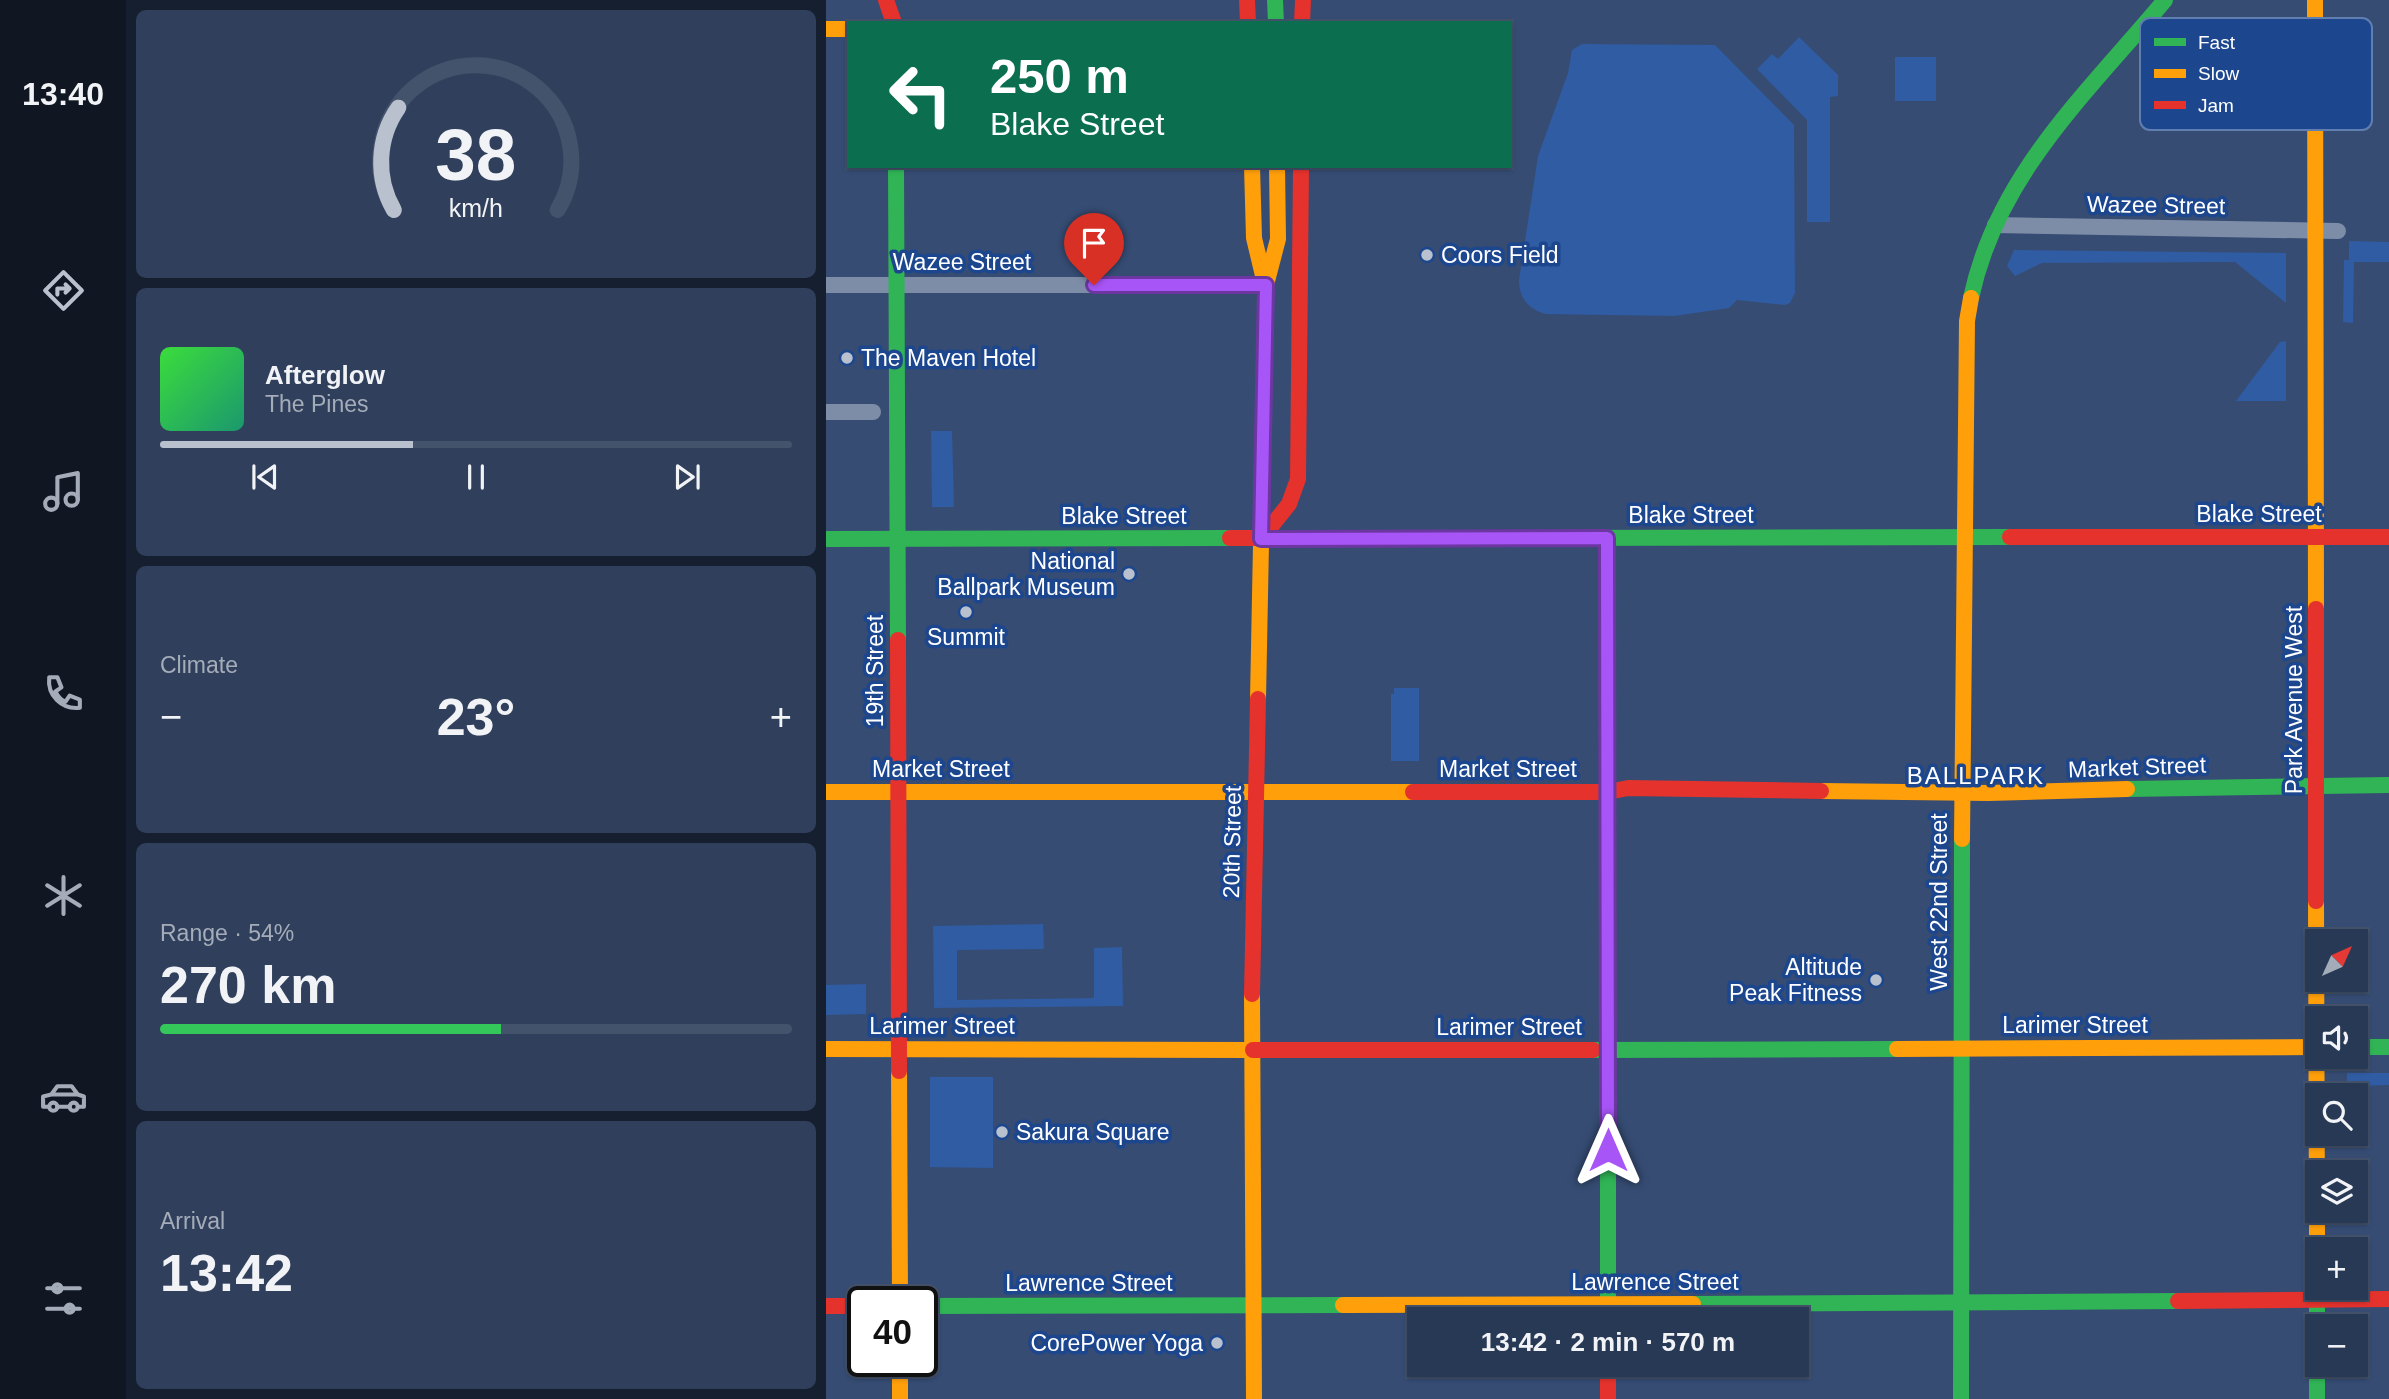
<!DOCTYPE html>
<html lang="en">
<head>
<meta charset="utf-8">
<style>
  :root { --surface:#283956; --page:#30405c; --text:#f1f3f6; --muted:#a5acb9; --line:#44536c; --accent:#b9c0ce }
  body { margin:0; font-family:Arial,sans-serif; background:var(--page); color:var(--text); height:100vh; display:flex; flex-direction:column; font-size:26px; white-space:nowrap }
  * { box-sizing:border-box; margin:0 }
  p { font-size:23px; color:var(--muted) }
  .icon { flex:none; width:38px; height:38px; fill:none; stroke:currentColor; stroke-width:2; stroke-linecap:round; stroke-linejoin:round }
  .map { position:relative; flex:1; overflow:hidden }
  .panel { display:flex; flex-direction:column; gap:10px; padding:10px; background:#161f2f; width:700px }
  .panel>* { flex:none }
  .banner { position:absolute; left:21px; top:21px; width:665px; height:147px; border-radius:0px; box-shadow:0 2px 5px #0004,0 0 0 2px var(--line); background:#0b6e4f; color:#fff; overflow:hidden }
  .needle { width:46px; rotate:45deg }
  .controls { position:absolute; left:1479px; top:929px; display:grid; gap:14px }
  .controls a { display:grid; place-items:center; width:63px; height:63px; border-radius:0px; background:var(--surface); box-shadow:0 2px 5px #0004,0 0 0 2px var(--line); font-size:35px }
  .speed { position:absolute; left:21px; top:1286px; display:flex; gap:14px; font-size:35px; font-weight:700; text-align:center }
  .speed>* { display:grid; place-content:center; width:91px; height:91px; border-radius:50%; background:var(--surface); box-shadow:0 2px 5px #0004,0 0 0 2px var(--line); line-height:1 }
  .speed .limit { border:4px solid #111; border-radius:10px; background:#fff; color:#111 }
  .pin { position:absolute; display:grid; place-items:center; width:60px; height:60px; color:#fff; margin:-72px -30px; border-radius:50% 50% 50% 0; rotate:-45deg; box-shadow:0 0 7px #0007 }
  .pin .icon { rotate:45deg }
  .me { position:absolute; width:77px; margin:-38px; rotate:0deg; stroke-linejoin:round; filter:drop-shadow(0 0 5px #0008) }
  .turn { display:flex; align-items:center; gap:24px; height:147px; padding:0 28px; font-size:32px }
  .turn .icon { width:91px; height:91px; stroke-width:2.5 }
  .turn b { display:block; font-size:49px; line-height:60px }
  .big { font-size:52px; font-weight:800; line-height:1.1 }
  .panel .tile { flex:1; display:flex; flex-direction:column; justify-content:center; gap:10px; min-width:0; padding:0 24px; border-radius:10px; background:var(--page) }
  .panel .dial { align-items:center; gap:0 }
  .dial svg { height:182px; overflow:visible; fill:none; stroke:var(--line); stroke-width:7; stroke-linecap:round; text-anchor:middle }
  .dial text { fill:var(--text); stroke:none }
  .song { display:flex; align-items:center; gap:21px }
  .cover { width:84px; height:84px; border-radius:10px; background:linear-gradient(135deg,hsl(120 70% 55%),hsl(160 70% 35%)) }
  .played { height:7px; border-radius:4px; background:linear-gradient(90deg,var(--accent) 40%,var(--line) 40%) }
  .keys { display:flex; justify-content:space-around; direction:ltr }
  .heat { display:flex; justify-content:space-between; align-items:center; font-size:38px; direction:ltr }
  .charge { height:10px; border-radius:5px; background:linear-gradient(90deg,#34c759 54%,var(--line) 0) }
  .trip { position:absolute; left:581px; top:1307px; width:402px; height:70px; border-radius:0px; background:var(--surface); box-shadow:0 2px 5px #0004,0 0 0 2px var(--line); font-weight:800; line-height:70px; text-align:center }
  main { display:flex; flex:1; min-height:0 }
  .tab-bar { display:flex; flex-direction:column; width:126px; justify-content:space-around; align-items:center; background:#101722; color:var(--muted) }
  .tab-bar .icon { width:49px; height:49px }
  .tab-bar .on { color:var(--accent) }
  .tab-bar b { font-size:32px; color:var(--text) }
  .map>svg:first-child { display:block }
</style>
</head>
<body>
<main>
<nav class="tab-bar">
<b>13:40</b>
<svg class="icon on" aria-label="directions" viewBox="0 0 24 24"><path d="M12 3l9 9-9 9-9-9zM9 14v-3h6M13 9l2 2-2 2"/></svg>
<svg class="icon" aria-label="music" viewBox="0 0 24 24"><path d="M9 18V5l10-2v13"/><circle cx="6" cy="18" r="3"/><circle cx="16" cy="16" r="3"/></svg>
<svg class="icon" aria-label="phone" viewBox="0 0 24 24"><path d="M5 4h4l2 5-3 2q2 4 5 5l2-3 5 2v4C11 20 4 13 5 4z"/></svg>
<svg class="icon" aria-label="climate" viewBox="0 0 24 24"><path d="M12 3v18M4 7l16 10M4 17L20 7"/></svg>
<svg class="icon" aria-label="car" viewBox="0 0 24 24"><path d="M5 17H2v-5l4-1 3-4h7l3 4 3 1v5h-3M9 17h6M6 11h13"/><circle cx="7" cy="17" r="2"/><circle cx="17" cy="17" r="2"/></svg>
<svg class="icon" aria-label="filters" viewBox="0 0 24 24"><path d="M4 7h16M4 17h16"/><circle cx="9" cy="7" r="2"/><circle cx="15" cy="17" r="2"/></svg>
</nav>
<section class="panel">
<div class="tile dial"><svg viewBox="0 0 100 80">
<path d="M14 69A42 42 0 1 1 86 69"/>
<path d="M14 69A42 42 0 0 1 16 24" stroke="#b9c0ce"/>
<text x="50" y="56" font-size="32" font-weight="700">38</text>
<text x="50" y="72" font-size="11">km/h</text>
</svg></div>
<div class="tile">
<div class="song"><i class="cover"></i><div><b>Afterglow</b><p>The Pines</p></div></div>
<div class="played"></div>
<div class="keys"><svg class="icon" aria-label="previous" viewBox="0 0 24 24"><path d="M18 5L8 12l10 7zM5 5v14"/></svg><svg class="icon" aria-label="pause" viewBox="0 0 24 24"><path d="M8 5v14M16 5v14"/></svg><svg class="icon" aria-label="next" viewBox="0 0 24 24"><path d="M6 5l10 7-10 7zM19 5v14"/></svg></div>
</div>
<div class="tile"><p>Climate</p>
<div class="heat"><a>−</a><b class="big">23°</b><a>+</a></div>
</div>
<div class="tile"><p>Range · 54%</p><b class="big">270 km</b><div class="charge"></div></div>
<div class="tile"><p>Arrival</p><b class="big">13:42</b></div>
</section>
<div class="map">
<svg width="1563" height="1399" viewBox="0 0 1563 1399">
  <rect width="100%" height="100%" fill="#364c73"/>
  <g fill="#305ca3">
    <polygon points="973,37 1012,75 1012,96 1004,97 1004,222 981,222 981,120 931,69 946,54 952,59"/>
    <path d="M756,44L889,45L968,125L969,293L964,303L959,305L911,300L903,308L848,316L720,314C703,310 693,298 693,280L712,156L742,73L746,50Z"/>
    <rect x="1069" y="57" width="41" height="44"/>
    <polygon points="1523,241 1563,242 1563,262 1528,262 1527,323 1517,322 1518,260 1523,260"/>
    <polygon points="1188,250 1460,253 1460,303 1409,262 1216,263 1189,276 1181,266"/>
    <polygon points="1460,341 1460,401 1410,401 1454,342"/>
    <polygon points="105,431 126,431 128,507 106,507"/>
    <polygon points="568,688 593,688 593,761 565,761 565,694 568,694"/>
    <polygon points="217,924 218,949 131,950 131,1000 268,998 268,948 296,947 297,1006 108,1008 107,926"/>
    <polygon points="40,984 40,1014 0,1015 0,985"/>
    <polygon points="1521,1073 1563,1073 1563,1085 1530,1086 1530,1132 1530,1096 1521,1095"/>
    <polygon points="104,1077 167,1077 167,1168 104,1167"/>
  </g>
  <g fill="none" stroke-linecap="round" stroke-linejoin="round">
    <g stroke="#7d8da7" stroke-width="16">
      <polyline points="1169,225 1512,231"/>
      <polyline points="0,285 440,285"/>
      <polyline points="0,412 47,412"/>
    </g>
    <g stroke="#30b455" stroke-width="16">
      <polyline points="449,0 450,23"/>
      <polyline points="70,166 72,640"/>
      <path d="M1145,298C1171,175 1261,93 1339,0"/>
      <polyline points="714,538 1184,537"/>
      <polyline points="0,539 404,538"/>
      <polyline points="1301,789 1563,785"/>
      <polyline points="782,1017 782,1320"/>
      <polyline points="1530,1047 1563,1047"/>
      <polyline points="767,1050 1071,1049"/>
      <polyline points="1491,1236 1491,1399"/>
      <polyline points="867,1304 1352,1301"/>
      <polyline points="96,1306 517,1305"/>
      <polyline points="1135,1399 1136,839"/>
    </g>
    <g stroke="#ff9f0a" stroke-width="16">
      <polyline points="1489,0 1490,609"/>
      <polyline points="0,29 23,29"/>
      <polyline points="426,166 428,238 439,284"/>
      <polyline points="432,699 440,285 452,239 451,166"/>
      <polyline points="995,791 1162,793 1301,789"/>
      <polyline points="0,792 587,792"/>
      <polyline points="1136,839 1141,321 1145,298"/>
      <polyline points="1490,901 1491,1236"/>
      <polyline points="426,994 428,1399"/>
      <polyline points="0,1049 427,1050"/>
      <polyline points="1071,1049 1491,1047"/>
      <polyline points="73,1071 74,1302"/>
      <polyline points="517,1305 867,1304"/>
      <polyline points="74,1362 74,1399"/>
    </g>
    <g stroke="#e5322d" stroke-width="16">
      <polyline points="60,0 68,23"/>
      <polyline points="421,0 422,23"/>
      <polyline points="476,23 477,0"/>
      <polyline points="1184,537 1563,537"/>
      <polyline points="404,538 714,538"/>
      <polyline points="781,538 782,1017"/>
      <polyline points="435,539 463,504 472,479 475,166"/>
      <polyline points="1490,609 1490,901"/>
      <polyline points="72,640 73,1071"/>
      <polyline points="587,792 782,792 802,788 995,791"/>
      <polyline points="426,994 432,699"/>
      <polyline points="427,1050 767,1050"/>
      <polyline points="1352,1301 1563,1299"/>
      <polyline points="0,1306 37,1306"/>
      <polyline points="782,1365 782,1399"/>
    </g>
  </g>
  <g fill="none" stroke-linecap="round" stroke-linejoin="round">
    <defs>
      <polyline id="route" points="268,285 440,285 435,539 781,538 782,1150"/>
    </defs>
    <use href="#route" stroke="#6d37a1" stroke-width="18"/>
    <use href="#route" stroke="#a855f7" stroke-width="12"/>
  </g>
  <g fill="#b9c0ce" stroke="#1c468d" stroke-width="2.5">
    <circle cx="601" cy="255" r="7"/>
    <circle cx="21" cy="358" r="7"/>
    <circle cx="303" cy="574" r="7"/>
    <circle cx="140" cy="612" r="7"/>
    <circle cx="1050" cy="980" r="7"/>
    <circle cx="176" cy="1132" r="7"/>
    <circle cx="391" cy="1343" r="7"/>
  </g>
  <g text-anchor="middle" stroke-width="7" stroke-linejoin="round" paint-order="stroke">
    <g font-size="23" fill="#fff" stroke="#1c468d">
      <text transform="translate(1330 205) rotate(1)" y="8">Wazee Street</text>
      <text x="136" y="270">Wazee Street</text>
      <text x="1433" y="522">Blake Street</text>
      <text x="865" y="523">Blake Street</text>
      <text x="298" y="524">Blake Street</text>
      <text transform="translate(49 671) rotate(-90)" y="8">19th Street</text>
      <text transform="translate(1468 700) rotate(-90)" y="8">Park Avenue West</text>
      <text transform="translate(1311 767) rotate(-2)" y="8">Market Street</text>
      <text x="115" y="777">Market Street</text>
      <text x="682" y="777">Market Street</text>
      <text transform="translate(406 842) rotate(-89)" y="8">20th Street</text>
      <text transform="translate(1113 902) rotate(-90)" y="8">West 22nd Street</text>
      <text x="1249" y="1033">Larimer Street</text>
      <text x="116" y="1034">Larimer Street</text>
      <text x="683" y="1035">Larimer Street</text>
      <text x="829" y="1290">Lawrence Street</text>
      <text x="263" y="1291">Lawrence Street</text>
    </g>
    <g font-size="23" fill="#fff" stroke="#1c468d" text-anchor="start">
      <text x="615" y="263">Coors Field</text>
      <text x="35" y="366">The Maven Hotel</text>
      <text x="289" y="569" text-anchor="end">National<tspan x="289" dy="26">Ballpark Museum</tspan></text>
      <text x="140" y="645" text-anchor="middle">Summit</text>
      <text x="1036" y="975" text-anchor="end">Altitude<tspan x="1036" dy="26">Peak Fitness</tspan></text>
      <text x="190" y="1140">Sakura Square</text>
      <text x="377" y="1351" text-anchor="end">CorePower Yoga</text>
    </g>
    <g font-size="24" letter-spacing="2" fill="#fff" stroke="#1c468d">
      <text x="1150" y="784">BALLPARK</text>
    </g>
  </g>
  <rect x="1314" y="18" width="232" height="112" rx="10" fill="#1c468d" stroke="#607eaf" stroke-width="2"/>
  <rect x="1328" y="38" width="32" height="8" fill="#30b455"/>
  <rect x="1328" y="69" width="32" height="9" fill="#ff9f0a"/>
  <rect x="1328" y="101" width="32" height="8" fill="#e5322d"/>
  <g font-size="19" fill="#fff">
    <text x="1372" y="49">Fast</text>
    <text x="1372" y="80">Slow</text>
    <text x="1372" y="112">Jam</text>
  </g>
</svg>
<div class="controls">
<a><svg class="needle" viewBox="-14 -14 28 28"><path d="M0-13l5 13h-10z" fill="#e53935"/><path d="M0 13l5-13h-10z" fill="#a5acb9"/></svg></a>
<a><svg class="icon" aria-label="sound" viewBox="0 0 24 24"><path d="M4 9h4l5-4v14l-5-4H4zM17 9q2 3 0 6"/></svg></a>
<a><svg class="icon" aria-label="search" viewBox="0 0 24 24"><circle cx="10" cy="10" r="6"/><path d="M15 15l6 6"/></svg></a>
<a><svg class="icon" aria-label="layers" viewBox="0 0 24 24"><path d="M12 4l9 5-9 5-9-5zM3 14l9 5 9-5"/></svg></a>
<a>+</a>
<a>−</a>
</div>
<div class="speed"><div class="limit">40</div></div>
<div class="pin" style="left:268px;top:285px;background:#d93025"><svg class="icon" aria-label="arrive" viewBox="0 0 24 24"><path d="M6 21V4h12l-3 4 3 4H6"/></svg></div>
<svg class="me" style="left:782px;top:1150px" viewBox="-20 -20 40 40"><path d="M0-17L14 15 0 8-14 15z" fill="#a855f7" stroke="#fff" stroke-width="4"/></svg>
<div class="trip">13:42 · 2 min · 570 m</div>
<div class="banner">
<div class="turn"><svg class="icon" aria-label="left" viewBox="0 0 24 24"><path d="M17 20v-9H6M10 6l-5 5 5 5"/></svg><div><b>250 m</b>Blake Street</div></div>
</div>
</div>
</main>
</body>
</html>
